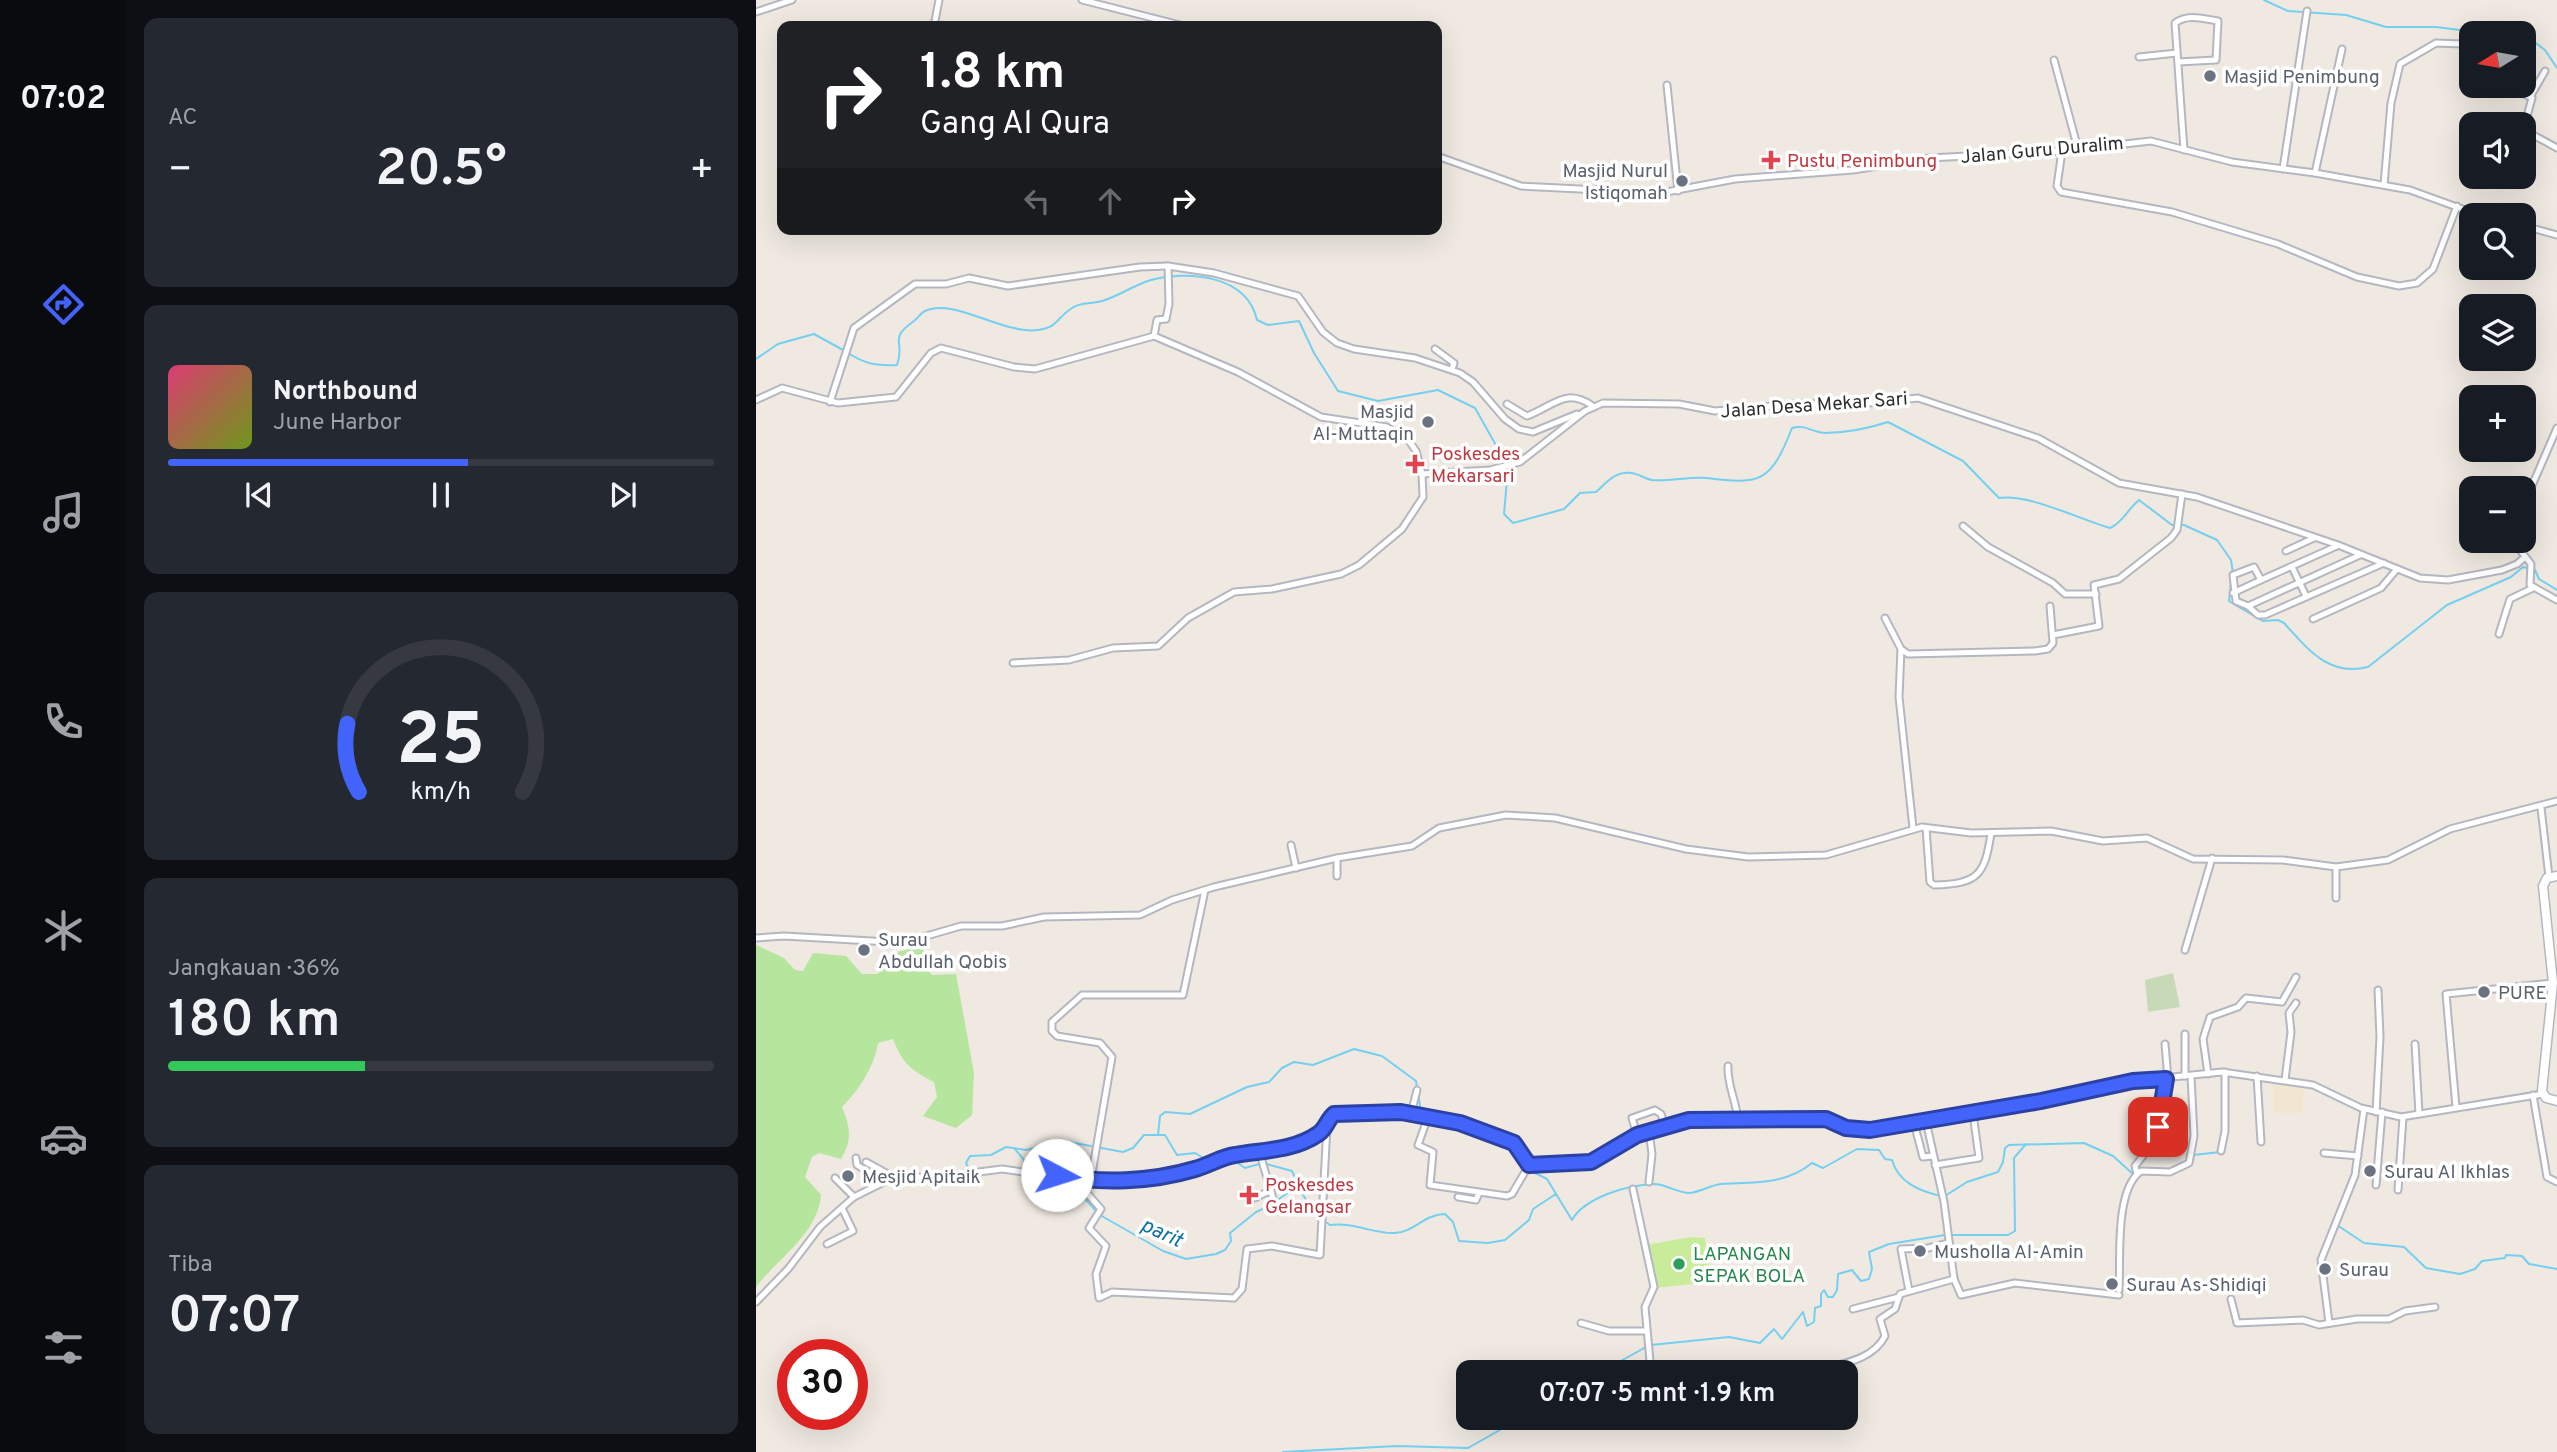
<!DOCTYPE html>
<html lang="id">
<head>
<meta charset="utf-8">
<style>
  :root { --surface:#171b24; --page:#242831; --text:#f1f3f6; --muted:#9ea1a6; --line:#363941; --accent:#4264fb }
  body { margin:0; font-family:Overpass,sans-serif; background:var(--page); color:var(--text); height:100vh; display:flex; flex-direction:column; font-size:26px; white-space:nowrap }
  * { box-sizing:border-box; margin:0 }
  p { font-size:23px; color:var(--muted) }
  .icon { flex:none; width:38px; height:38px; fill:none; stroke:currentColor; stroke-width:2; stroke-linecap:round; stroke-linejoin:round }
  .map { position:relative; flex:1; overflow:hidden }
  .sheet { display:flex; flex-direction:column; gap:18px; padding:18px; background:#0d0f14; width:630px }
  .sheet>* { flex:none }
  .guide { position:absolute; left:21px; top:21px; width:665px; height:214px; border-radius:14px; box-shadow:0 7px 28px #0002; background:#202124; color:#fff; overflow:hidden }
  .needle { width:46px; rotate:259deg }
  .fabs { position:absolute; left:1703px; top:21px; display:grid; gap:14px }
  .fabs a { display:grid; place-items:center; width:77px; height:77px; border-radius:14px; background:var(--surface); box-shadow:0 7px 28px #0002; font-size:35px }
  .speed { position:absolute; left:21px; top:1339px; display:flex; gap:14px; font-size:35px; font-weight:700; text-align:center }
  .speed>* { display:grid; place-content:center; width:91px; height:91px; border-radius:50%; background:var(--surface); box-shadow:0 7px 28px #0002; line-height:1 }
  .speed .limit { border:10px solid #d22; background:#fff; color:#111 }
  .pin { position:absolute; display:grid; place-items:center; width:60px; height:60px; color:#fff; margin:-30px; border-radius:14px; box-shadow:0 4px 10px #0006 }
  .me { position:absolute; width:77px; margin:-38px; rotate:95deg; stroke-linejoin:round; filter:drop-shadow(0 0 5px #0008) }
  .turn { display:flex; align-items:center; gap:24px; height:147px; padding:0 28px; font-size:32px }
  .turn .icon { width:91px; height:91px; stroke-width:2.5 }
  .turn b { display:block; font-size:49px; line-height:60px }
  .lanes { display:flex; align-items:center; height:66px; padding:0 28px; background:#0003; justify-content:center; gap:35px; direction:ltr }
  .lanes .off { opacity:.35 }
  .big { font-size:52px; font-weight:600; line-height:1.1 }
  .sheet .card { flex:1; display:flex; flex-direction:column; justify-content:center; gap:10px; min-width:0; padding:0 24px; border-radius:14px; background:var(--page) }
  .sheet .dial { align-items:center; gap:0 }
  .dial svg { height:182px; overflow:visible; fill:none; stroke:var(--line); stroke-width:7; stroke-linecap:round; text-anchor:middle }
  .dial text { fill:var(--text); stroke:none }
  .song { display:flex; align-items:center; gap:21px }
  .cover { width:84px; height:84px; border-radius:10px; background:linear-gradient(135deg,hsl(340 70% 55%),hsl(80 70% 35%)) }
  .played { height:7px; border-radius:4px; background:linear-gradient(90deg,var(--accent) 55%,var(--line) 55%) }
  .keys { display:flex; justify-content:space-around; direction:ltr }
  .heat { display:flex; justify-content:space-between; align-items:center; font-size:38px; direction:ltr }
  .charge { height:10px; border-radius:5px; background:linear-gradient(90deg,#34c759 36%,var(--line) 0) }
  .trip { position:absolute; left:700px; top:1360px; width:402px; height:70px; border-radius:14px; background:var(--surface); box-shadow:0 7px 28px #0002; font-weight:600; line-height:70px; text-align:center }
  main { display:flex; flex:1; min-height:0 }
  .tabs { display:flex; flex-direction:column; width:126px; justify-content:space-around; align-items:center; background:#090b0e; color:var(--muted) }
  .tabs .icon { width:49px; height:49px }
  .tabs .selected { color:var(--accent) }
  .tabs b { font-size:32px; color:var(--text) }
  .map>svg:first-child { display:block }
</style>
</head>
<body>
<main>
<nav class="tabs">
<b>07:02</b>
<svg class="icon selected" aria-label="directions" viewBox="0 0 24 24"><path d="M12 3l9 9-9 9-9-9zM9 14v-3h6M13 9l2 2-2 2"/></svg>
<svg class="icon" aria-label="music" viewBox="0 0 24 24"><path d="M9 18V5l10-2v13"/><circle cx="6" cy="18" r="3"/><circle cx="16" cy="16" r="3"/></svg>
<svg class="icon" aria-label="phone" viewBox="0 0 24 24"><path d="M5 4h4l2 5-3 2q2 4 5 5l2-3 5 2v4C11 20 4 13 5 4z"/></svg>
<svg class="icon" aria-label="climate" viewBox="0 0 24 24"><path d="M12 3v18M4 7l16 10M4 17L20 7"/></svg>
<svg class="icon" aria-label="car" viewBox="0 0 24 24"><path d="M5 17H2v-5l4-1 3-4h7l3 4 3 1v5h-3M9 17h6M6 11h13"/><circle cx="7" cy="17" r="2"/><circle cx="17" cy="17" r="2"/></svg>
<svg class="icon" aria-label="filters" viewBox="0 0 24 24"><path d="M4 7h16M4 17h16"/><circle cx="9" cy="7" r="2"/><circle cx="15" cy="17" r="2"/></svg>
</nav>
<section class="sheet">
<div class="card"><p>AC</p>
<div class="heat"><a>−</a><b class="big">20.5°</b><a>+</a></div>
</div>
<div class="card">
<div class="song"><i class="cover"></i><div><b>Northbound</b><p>June Harbor</p></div></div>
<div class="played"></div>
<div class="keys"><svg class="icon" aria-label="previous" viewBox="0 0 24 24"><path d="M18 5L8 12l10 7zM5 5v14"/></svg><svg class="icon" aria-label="pause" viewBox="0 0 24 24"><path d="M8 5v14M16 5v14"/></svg><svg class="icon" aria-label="next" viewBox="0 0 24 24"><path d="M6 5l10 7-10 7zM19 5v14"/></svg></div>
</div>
<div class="card dial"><svg viewBox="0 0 100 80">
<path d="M14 69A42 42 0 1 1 86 69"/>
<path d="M14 69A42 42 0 0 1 9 39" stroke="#4264fb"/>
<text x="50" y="56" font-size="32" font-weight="700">25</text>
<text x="50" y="72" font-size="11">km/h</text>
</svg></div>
<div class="card"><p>Jangkauan · 36%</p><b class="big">180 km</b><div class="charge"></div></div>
<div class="card"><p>Tiba</p><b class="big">07:07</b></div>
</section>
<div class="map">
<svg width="1801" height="1452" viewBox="0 0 1801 1452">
  <rect width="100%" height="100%" fill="#efe9e1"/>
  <rect fill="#f0e6d1" x="1517" y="1085" width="30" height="28"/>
  <path fill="#b6e59e" d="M0,945L28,958L39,970L47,971L57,953L90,956L106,974H122L132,954L163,947L169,952L171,969L176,975L200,974L218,1073L216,1115L200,1128L167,1116L181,1097L178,1082C156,1071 146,1063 137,1039L122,1043C118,1067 103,1090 86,1107C94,1127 97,1139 85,1159L63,1153L56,1157L49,1177L65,1195C62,1234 21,1259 0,1287Z"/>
  <polygon fill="#c8d9b8" points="1417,973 1424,1007 1392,1012 1389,980"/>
  <polygon fill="#c9ec9a" points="935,1237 949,1238 955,1282 899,1288 890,1245"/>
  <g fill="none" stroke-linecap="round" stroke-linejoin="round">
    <g stroke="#75cff0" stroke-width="2">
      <polyline points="1508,0 1532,11 1590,15 1630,27 1680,27 1727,33"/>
      <polyline points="1768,34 1789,50 1801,68"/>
      <path d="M92,353C109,364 121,366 141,365C150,341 131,340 158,321C162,318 165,313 169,311C197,297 248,335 282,330C303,327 300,318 316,308C324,302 337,304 346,301C363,296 378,285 395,280C432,270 491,275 501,320L512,325L543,321L558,353L582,391L622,401L682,390L719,408L750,463"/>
      <polyline points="0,359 22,344 58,334 87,350"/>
      <path d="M752,468L748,514L757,523L808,509L824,493L840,492C851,482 859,471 876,473C883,474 889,479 896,480C914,482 933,476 951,478C1005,485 1015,482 1036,428C1049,424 1055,432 1069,433C1089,433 1113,428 1132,422L1207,461L1243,498C1274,494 1323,519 1354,528C1367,522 1371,510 1383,500L1416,525H1428L1461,540L1475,560L1477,573"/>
      <path d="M1475,582L1473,601C1484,608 1495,614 1507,621L1522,620L1528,623C1551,648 1572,677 1612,667L1691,605L1755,577L1767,567L1779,570L1783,579L1801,590"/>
      <polyline points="662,1093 665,1112"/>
      <polyline points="681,1121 754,1150 771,1169 791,1179 800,1194"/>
      <polyline points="402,1135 404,1116 409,1112 434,1114 491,1087 513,1082 526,1068 538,1062 557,1065 598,1049 626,1056 660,1081 661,1088"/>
      <polyline points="259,1149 278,1172"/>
      <polyline points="1437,1155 1465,1152"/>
      <path d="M470,1160H477L489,1168L507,1163L536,1171C546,1193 552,1211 574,1225C598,1222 617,1234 639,1233C658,1232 669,1214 689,1214L697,1222L703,1241L732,1243L749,1240L773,1220L777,1209L800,1194L816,1220C829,1197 872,1185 898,1184C910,1184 921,1193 934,1193C944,1192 955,1185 965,1184C998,1182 1029,1185 1056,1163L1067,1168L1101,1149L1123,1150L1129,1159L1136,1160C1142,1182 1163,1191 1185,1196"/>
      <polyline points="214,1172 210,1163 214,1156 235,1155 250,1147 270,1150 308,1141 367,1152 377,1148 388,1135 409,1135 421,1155 439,1153 452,1161"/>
      <polyline points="286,1176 316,1184 340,1211"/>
      <polyline points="1189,1196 1211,1182 1242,1172 1247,1162 1249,1148 1253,1145 1328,1143 1357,1156 1377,1174"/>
      <polyline points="520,1201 536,1190 542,1192"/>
      <polyline points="344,1215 407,1251 430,1259 460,1254 469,1250 475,1241 474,1233 500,1212 516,1205"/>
      <polyline points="1581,1225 1608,1243 1648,1247 1670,1268 1704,1274 1719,1269 1726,1261 1749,1258 1750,1255 1766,1256 1773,1264 1801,1269"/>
      <polyline points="1193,1235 1252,1235 1259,1231 1258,1158 1270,1144"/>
      <polyline points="895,1345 973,1337 1004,1343 1018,1329 1026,1339 1047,1312 1051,1326 1058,1322 1059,1308 1065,1306 1065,1294 1068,1290 1072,1297 1077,1297 1081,1290 1082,1274 1096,1270 1105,1281 1113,1279 1116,1269 1113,1252 1133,1244 1189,1235"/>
      <polyline points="845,1372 890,1347"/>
      <polyline points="527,1452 641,1446 712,1448 765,1418"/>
    </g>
    <defs>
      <g id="street">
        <polyline points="326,0 428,26"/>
        <polyline points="0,12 36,0"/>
        <polyline points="178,26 183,0"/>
        <polyline points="1383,57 1421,53"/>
        <polyline points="1298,60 1322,149"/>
        <path d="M1422,62L1460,60L1462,21C1448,19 1432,13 1419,23L1428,150"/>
        <polyline points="911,85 922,191"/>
        <polyline points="1753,86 1776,98 1768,127"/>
        <polyline points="1774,97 1789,71"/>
        <polyline points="1768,130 1801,148"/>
        <polyline points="1306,151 1301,186 1305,192 1416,212 1522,244 1601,277 1643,286 1661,283 1677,269 1701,206"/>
        <polyline points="681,156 765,186 905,193 979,179 1097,170 1173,158 1306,151 1395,141 1476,162 1559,173 1654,190 1723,215"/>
        <polyline points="1527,169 1551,11"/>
        <polyline points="1559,173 1586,49"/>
        <polyline points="1628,185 1635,103 1644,64 1680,43 1706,44 1710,48 1709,65 1715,68"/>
        <polyline points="1768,226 1801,235"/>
        <polyline points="398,336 401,320 410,319 413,304 412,266 458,273 542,296 567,332 581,343 598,349 659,358 704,373 717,382 749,419 763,429 777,432 821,414"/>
        <polyline points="679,349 698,363 696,369"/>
        <polyline points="0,400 26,388 82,403 140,397 175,353 185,348 258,367 279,369 398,336 482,372 565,417 631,427 653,441 660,451 666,474 667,497 646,529 603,565 585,574 516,589 478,592 432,618 402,646 357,648 313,660 257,663"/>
        <polyline points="74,402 98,328 159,284 190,284 213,278 252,286 384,267 412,266"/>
        <path d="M751,404L771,416C798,406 810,386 838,407"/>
        <polyline points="666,474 734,470 764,462 829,411 847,403 923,404 959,411 1051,403 1084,406 1162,398 1282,438 1363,483 1441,497 1582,545 1664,578 1692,580 1746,570 1761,564 1769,557"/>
        <polyline points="1768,504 1801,428"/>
        <polyline points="1207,526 1232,547 1297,583 1309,594 1340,594"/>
        <polyline points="1757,541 1775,564 1774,585 1801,600"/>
        <polyline points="1581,546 1505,580 1498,567 1477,575 1480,601 1492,606 1502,615 1509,615 1628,563"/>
        <polyline points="1530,551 1558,538"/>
        <polyline points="1536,567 1550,596"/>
        <polyline points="1477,593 1505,580"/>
        <polyline points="1492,606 1604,555"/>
        <polyline points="1129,618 1145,649 1152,654 1279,651 1292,649 1297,643 1294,606"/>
        <polyline points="1557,619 1625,588 1641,569"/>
        <polyline points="1743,634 1754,599 1777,588"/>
        <polyline points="1297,635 1343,626 1338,585 1363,579 1415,538 1421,530 1426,494"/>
        <polyline points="1145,649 1143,697 1157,828"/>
        <polyline points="1785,808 1793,877"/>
        <path d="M1170,828L1174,882L1178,885C1222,884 1229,875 1235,833"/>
        <polyline points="535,845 540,868"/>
        <polyline points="581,858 581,876"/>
        <polyline points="1580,867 1580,898"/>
        <polyline points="0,938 28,936 133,942 160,939 205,926 246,926 288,917 384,915 416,900 458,887 581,858 656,846 683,828 750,815 799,818 930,849 992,857 1070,855 1166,827 1215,833 1295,831 1347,841 1391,838 1437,859 1527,860 1580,867 1632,860 1694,829 1801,801"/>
        <polyline points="1429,950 1456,858"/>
        <polyline points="1409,1044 1412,1079"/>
        <polyline points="1659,1044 1663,1114"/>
        <path d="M972,1066C971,1085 980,1100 982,1120"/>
        <polyline points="1452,1074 1447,1039 1454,1017 1482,1007 1490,998 1526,1002 1540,977"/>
        <polyline points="1429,1076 1429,1034"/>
        <polyline points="1501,1076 1505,1142"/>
        <polyline points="1529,1080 1535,1032 1533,1013 1540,1003"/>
        <polyline points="1777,1095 1791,1177 1801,1182"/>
        <polyline points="1700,1107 1690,994 1797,983"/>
        <polyline points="1620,1112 1624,1037 1622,990"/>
        <polyline points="655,1114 661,1090"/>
        <polyline points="672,1117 662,1145 677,1152 674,1185 751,1196 756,1194 773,1165"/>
        <polyline points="1158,1123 1167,1157 1177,1156"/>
        <polyline points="881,1135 876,1118 899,1110 905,1114 909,1126"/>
        <polyline points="1465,1151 1469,1131 1469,1072"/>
        <polyline points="1568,1153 1602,1156"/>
        <polyline points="504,1154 519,1205"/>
        <polyline points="100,1158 101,1165 128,1182"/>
        <polyline points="110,1162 139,1178"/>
        <polyline points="1179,1165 1223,1158 1217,1113"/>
        <polyline points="1381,1174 1379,1166 1401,1138 1410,1079"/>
        <polyline points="79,1178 98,1197"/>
        <polyline points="335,1179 356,1057 344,1043 301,1036 296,1031 296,1022 326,995 427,995 449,890"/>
        <polyline points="326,1180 330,1192 345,1209 333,1228 350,1246 340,1274 343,1298 356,1292 478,1298 486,1289 491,1249 516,1246 564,1255 571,1126"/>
        <polyline points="893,1182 896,1154 893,1131"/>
        <polyline points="1620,1185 1626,1112"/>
        <polyline points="877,1189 898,1287 889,1307 895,1372"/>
        <polyline points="1642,1190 1647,1117"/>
        <polyline points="702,1197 720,1200 723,1193"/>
        <polyline points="499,1198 515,1190"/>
        <polyline points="71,1244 97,1231 86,1208"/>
        <polyline points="1198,1279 1205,1295 1259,1283 1363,1295"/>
        <path d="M1363,1290C1365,1261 1358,1190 1385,1171L1414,1172L1433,1163L1438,1136L1435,1076"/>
        <polyline points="1153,1291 1145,1249 1172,1248 1193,1243"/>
        <polyline points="1475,1299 1481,1323 1547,1320 1563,1325 1601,1319 1633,1319 1649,1311 1679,1307"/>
        <polyline points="0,1302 32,1269 64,1227 98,1197 130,1181 147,1176 176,1178 246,1169 324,1180 403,1176 438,1170 465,1158 504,1154 544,1142 566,1131 578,1114 645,1112 704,1123 758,1143 773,1165 835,1162 881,1135 933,1120 1070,1119 1090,1128 1113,1130 1285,1101 1377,1081 1466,1072 1557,1085 1605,1108 1645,1117 1787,1094"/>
        <polyline points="1097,1309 1143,1297"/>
        <polyline points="825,1323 853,1331 889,1331"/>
        <polyline points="1573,1323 1565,1260 1599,1175 1608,1109"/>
        <path d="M1056,1372C1081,1364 1116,1362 1129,1336L1124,1319L1139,1309L1144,1294L1198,1279L1188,1202L1170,1121"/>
      </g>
      <polyline id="secondary" points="1801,876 1791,878 1787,886 1797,983 1786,1091 1790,1098 1801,1101"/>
    </defs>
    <use href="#street" stroke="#b4b7c1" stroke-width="9"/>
    <use href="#secondary" stroke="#b4b7c1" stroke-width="11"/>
    <use href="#street" stroke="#fff" stroke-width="5"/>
    <use href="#secondary" stroke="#fff" stroke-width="8"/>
  </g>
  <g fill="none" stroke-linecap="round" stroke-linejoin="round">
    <defs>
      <path id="route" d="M301,1175C345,1184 395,1182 439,1169C453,1165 465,1157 479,1155C507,1150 537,1151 562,1134C570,1129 571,1120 578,1114L645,1112L704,1123L758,1143L773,1165L835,1162L881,1135L933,1120L1070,1119L1090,1128L1114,1130L1285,1101L1377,1081L1410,1079L1402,1127"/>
    </defs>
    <use href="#route" stroke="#2b41a3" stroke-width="18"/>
    <use href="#route" stroke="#4264fb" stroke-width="12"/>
  </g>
  <g fill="#6b7280" stroke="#fff" stroke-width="2.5">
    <circle cx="1454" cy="76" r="7"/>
    <circle cx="926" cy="181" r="7"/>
    <circle cx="672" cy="422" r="7"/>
    <circle cx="108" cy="950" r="7"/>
    <circle cx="1728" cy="992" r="7"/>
    <circle cx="1614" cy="1171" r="7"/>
    <circle cx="92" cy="1176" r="7"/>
    <circle cx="1164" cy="1251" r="7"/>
    <circle cx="1569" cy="1269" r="7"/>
    <circle cx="1356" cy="1284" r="7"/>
  </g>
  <g fill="#e0444e" stroke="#fff" stroke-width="2.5">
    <path d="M1011.5 149.5h7v7h7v7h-7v7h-7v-7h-7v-7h7z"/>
    <path d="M655.5 453.5h7v7h7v7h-7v7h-7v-7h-7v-7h7z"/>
    <path d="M489.5 1184.5h7v7h7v7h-7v7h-7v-7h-7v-7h7z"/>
  </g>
  <circle fill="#2e9e5b" stroke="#fff" stroke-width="2.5" cx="923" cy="1264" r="7"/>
  <g text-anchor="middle" stroke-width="7" stroke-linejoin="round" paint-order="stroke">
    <g font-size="19" fill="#5b616d" stroke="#fff" text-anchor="start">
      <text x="1468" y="83">Masjid Penimbung</text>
      <text x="912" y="177" text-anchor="end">Masjid Nurul<tspan x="912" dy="22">Istiqomah</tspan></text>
      <text x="658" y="418" text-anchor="end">Masjid<tspan x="658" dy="22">Al-Muttaqin</tspan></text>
      <text x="122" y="946">Surau<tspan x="122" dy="22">Abdullah Qobis</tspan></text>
      <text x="1742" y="999">PURE</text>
      <text x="1628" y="1178">Surau Al Ikhlas</text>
      <text x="106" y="1183">Mesjid Apitaik</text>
      <text x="1178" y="1258">Musholla Al-Amin</text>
      <text x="1583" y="1276">Surau</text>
      <text x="1370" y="1291">Surau As-Shidiqi</text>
    </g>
    <g font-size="19" fill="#2e2e2e" stroke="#fff">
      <text transform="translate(1286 149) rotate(-5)" y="7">Jalan Guru Duralim</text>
      <text transform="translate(1058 404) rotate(-4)" y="7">Jalan Desa Mekar Sari</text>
    </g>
    <g font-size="19" fill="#be3a42" stroke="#fff" text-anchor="start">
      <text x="1031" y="167">Pustu Penimbung</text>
      <text x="675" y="460">Poskesdes<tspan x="675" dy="22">Mekarsari</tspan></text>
      <text x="509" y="1191">Poskesdes<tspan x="509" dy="22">Gelangsar</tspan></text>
    </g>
    <g font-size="19" fill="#27864d" stroke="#fff" text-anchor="start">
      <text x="937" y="1260">LAPANGAN<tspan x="937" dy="22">SEPAK BOLA</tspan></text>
    </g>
    <g font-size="21" font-style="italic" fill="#0d6fa3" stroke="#fff">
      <text transform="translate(406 1232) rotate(25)" y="7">parit</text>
    </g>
  </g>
</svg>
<div class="fabs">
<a><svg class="needle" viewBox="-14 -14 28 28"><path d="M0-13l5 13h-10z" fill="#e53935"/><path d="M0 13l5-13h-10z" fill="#9ea1a6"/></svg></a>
<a><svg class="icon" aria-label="sound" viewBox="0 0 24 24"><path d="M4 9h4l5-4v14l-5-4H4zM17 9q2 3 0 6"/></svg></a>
<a><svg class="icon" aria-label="search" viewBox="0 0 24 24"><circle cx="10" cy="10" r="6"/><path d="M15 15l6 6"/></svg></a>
<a><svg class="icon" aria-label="layers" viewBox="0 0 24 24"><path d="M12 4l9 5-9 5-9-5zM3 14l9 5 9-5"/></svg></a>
<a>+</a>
<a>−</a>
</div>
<div class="speed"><div class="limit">30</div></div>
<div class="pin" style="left:1402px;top:1127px;background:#d93025"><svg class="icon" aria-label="arrive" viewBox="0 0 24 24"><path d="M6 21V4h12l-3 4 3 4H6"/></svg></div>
<svg class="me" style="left:301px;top:1175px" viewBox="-20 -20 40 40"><circle r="19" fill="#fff"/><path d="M0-13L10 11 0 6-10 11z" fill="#4264fb"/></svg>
<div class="trip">07:07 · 5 mnt · 1.9 km</div>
<div class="guide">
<div class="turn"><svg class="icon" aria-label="right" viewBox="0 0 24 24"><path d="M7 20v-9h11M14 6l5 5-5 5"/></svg><div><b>1.8 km</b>Gang Al Qura</div></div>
<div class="lanes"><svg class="icon off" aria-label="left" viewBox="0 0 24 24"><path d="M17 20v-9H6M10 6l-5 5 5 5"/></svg><svg class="icon off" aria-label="ahead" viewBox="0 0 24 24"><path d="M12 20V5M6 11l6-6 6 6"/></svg><svg class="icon" aria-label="right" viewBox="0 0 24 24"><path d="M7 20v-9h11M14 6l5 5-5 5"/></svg></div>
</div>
</div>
</main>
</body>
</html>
